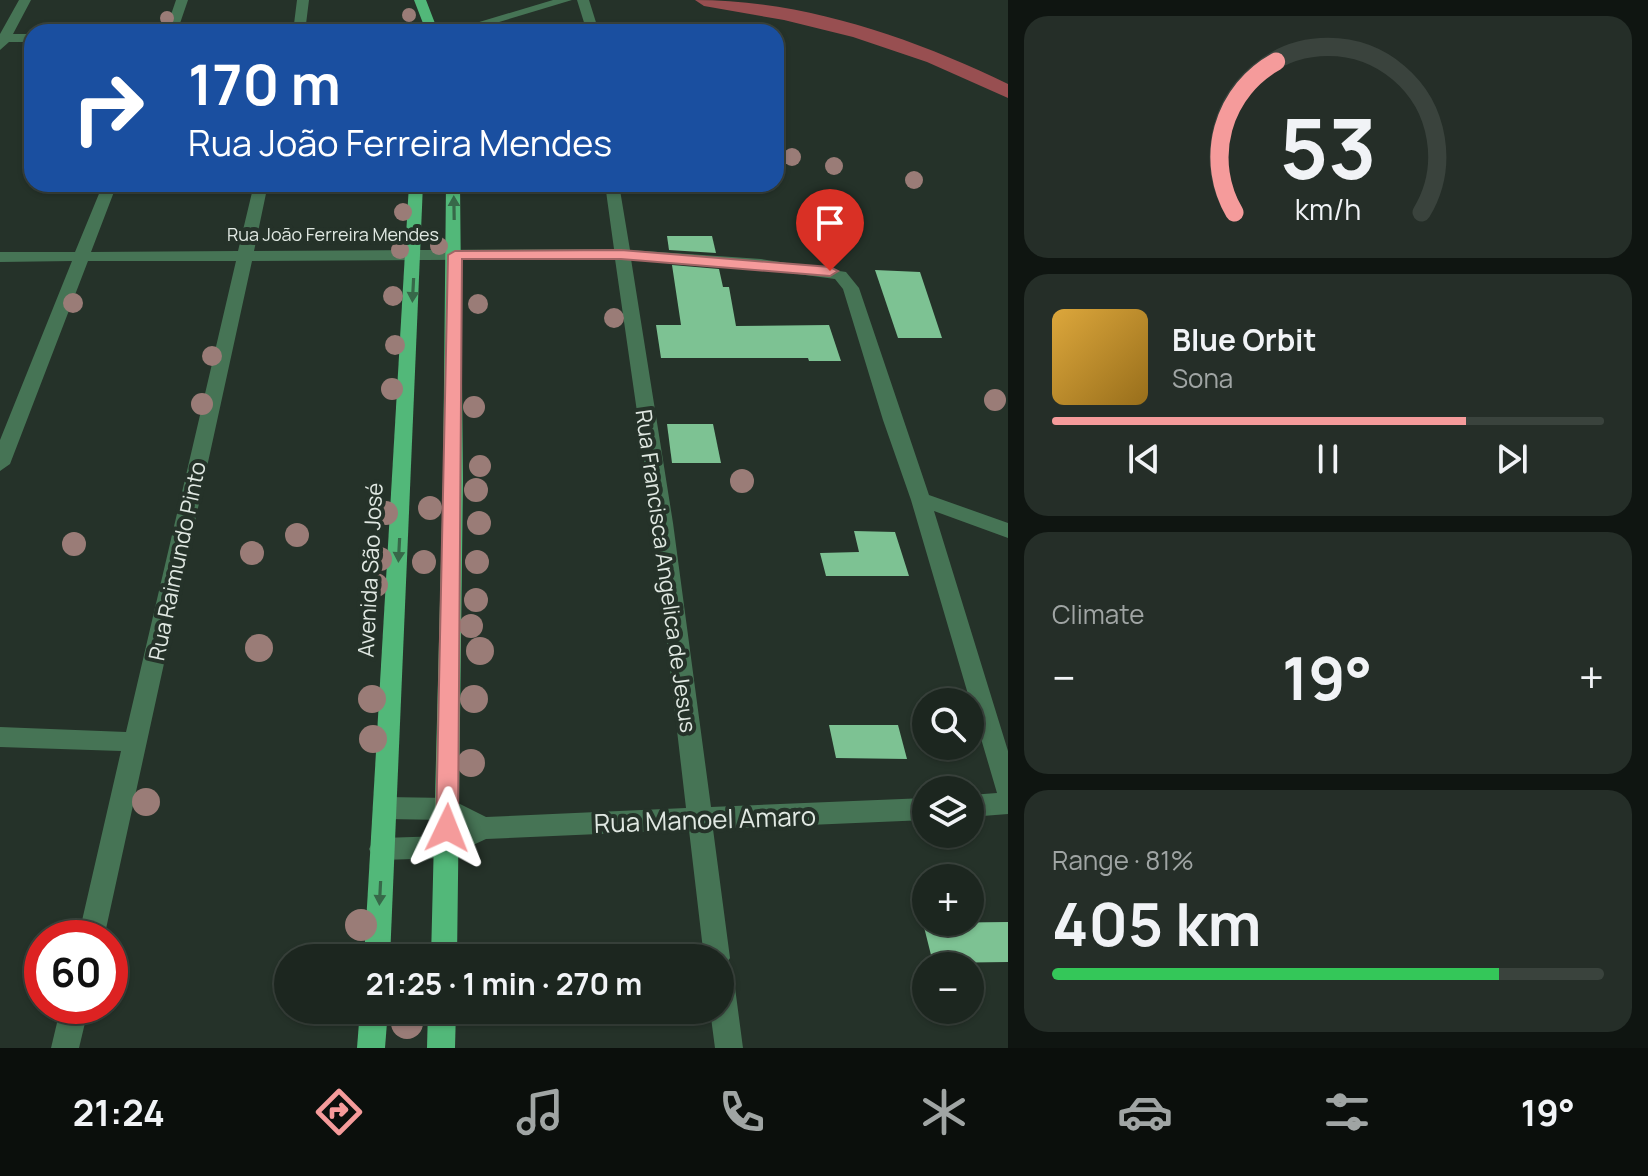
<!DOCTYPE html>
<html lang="en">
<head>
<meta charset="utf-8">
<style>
  :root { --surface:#1c261f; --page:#252e28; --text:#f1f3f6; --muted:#a0a5a4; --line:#3a433d; --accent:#f59b9b }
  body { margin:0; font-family:Manrope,sans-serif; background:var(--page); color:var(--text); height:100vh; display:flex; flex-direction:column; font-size:30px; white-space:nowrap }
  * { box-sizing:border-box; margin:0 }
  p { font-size:26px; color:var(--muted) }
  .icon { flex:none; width:44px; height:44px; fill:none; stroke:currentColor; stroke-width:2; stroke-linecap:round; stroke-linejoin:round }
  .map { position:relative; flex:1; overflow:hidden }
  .details { display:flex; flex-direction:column; gap:16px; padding:16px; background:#0f1511; width:640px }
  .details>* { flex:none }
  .hud { position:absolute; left:24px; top:24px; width:760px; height:168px; border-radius:24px; box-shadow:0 2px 6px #0004,0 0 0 2px var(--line); background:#1a4fa0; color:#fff; overflow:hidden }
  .buttons { position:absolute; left:912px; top:688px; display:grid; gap:16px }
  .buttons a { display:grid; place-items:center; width:72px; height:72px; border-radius:50%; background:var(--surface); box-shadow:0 2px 6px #0004,0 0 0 2px var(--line); font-size:40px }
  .speed { position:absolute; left:24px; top:920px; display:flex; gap:16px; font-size:40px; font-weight:700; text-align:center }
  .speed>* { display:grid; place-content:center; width:104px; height:104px; border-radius:50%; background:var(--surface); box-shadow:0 2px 6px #0004,0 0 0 2px var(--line); line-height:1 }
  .speed .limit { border:12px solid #d22; background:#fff; color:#111 }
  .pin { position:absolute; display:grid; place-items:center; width:68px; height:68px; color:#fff; margin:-82px -34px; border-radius:50% 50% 50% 0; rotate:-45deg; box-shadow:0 0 8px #0007 }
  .pin .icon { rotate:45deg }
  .me { position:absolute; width:88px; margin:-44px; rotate:2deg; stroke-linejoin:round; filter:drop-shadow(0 0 6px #0008) }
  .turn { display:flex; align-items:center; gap:28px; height:168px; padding:0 32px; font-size:36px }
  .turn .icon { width:104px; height:104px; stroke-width:2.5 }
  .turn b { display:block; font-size:56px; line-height:68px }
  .big { font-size:60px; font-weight:700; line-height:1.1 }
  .details .widget { flex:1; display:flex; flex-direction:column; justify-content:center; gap:12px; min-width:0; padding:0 28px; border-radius:24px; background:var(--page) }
  .details .dial { align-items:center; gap:0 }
  .dial svg { height:208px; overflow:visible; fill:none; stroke:var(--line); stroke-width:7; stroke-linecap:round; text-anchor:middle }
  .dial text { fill:var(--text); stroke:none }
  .song { display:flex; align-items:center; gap:24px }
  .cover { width:96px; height:96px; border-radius:12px; background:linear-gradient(135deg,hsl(40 70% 55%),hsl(40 70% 35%)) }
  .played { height:8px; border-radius:4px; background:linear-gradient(90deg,var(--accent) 75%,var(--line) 75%) }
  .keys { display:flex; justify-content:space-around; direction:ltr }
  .heat { display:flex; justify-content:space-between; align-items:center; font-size:44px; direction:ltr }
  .charge { height:12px; border-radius:6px; background:linear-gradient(90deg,#34c759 81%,var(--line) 0) }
  .trip { position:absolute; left:274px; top:944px; width:460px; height:80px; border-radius:40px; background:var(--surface); box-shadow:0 2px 6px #0004,0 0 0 2px var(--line); font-weight:700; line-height:80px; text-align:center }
  .menu { display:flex; height:128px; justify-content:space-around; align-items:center; background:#0b0f0c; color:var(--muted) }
  .menu .icon { width:56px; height:56px }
  .menu .current { color:var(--accent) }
  .menu b { font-size:36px; color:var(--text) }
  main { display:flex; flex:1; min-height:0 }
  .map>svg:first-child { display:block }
</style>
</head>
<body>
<main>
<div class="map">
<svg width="1008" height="1048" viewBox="0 0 1008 1048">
  <rect width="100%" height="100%" fill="#253229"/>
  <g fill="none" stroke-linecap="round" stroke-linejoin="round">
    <path fill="#984f51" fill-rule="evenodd" d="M695,0C803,0 911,37 1008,84V98L927,62L853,37L784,20L704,6Z"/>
  </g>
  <g fill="#7dc293">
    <polygon points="667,236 712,236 716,253 669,250"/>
    <polygon points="672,265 719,269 723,287 729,287 736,326 829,325 841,361 809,361 808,358 661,358 656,325 681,325"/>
    <polygon points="875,270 920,272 942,338 898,338"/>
    <polygon points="667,424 713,424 721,463 672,463"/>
    <polygon points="854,531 895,532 909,576 826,576 820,553 859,552"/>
    <polygon points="829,725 898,725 907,759 836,758"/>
    <polygon points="1008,922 1008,962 933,963 923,923"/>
  </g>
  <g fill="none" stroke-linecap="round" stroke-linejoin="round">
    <g fill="#467455" fill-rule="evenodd">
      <polygon points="19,0 31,0 13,34 32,34 32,42 9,42 0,50 0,34"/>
      <polygon points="176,0 188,0 177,32 165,32"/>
      <polygon points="297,0 309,0 305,32 293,32"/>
      <polygon points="553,0 572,0 466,32 446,32"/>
      <polygon points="577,0 589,0 599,32 587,32"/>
      <polygon points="103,184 117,184 91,252 238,251 254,184 268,184 254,251 614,249 605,184 619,184 630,250 761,259 846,272 859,288 929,495 1008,523 1008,538 934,511 1008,751 1008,814 970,817 970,795 997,793 911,500 883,420 843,289 835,279 761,269 631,259 673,523 711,807 926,798 926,820 713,829 730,958 724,968 730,971 734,980 743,1048 715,1048 710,1010 720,1010 720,958 704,958 689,830 486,839 445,858 382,860 373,857 369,849 373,841 382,838 443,836 460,828 445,820 386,819 377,816 374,808 377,800 386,797 448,798 486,817 686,808 653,523 615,259 252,261 104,938 78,938 121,751 0,747 0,727 126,732 236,261 88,261 10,464 0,471 0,440 72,261 0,262 0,252 75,252"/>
      <polygon points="61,1006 89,1006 79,1048 51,1048"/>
    </g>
    <g fill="#52b879" fill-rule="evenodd">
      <polygon points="414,0 426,0 436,26 441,32 426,31"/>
      <polygon points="409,184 423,184 390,958 364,958"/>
      <polygon points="446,184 460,184 463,481 457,958 431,958 443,481"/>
      <polygon points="360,1010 388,1010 385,1048 357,1048"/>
      <polygon points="428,1010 456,1010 455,1048 427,1048"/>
    </g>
  </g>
  <g fill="#9a7c77">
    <circle cx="409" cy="15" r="7"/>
    <circle cx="167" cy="18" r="7"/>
    <circle cx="792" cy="157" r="9"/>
    <circle cx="834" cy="166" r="9"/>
    <circle cx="914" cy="180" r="9"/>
    <circle cx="403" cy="212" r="9"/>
    <circle cx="439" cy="246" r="9"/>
    <circle cx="400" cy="250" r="9"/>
    <circle cx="393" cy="296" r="10"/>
    <circle cx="73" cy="303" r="10"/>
    <circle cx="478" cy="304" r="10"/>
    <circle cx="614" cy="318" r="10"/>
    <circle cx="395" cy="345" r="10"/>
    <circle cx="212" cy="356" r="10"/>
    <circle cx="392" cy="389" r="11"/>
    <circle cx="995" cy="400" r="11"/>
    <circle cx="202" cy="404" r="11"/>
    <circle cx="474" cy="407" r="11"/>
    <circle cx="480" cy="466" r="11"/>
    <circle cx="742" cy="481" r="12"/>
    <circle cx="476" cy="490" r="12"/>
    <circle cx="430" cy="508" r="12"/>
    <circle cx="386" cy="513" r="12"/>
    <circle cx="479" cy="523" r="12"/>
    <circle cx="297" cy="535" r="12"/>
    <circle cx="74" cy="544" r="12"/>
    <circle cx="252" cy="553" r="12"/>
    <circle cx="380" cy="559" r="12"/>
    <circle cx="424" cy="562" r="12"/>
    <circle cx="477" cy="562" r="12"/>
    <circle cx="376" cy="585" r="12"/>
    <circle cx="476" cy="600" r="12"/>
    <circle cx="471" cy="626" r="12"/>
    <circle cx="259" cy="648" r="14"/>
    <circle cx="480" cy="651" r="14"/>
    <circle cx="372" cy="699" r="14"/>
    <circle cx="474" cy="699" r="14"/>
    <circle cx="373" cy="739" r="14"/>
    <circle cx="471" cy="763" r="14"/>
    <circle cx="146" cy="802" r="14"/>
    <circle cx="361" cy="925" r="16"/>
    <circle cx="407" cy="1023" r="16"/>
  </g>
  <defs><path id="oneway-solid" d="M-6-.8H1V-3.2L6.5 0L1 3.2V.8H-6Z" transform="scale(2)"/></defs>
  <g fill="#376849">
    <use href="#oneway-solid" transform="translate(454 208) rotate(-91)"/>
    <use href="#oneway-solid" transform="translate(413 290) rotate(93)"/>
    <use href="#oneway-solid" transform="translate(399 550) rotate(93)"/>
    <use href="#oneway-solid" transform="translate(380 893) rotate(93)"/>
  </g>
  <polygon fill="#f59b9b" stroke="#9f6565" stroke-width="2" points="621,250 830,267 838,271 830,276 621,259 462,259 458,828 455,835 447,838 439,835 436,828 448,255 455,251"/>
  <g text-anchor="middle" stroke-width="8" stroke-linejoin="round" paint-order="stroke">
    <g font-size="18" fill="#e0e8e2" stroke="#253229">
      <text x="333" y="241">Rua João Ferreira Mendes</text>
    </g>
    <g font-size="22" fill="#e0e8e2" stroke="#253229">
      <text transform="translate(177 561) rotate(-78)" y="8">Rua Raimundo Pinto</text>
      <text transform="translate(370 570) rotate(-87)" y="8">Avenida São José</text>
      <text transform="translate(666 571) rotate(82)" y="8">Rua Francisca Angelica de Jesus</text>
    </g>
    <g font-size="26" fill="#e0e8e2" stroke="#253229">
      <text transform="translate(705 820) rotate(-2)" y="9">Rua Manoel Amaro</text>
    </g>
  </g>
</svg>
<div class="buttons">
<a><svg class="icon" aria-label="search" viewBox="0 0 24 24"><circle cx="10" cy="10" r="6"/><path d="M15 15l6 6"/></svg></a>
<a><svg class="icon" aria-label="layers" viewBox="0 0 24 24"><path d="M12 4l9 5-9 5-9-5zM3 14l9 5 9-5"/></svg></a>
<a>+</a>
<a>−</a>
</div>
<div class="speed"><div class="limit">60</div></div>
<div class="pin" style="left:830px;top:271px;background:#d93025"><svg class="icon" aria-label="arrive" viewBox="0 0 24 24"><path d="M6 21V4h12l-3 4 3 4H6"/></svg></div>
<svg class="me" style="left:447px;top:828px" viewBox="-20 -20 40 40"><path d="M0-17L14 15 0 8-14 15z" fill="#f59b9b" stroke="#fff" stroke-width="4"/></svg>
<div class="trip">21:25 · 1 min · 270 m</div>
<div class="hud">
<div class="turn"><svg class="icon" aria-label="right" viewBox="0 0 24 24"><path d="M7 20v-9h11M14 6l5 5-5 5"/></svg><div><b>170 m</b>Rua João Ferreira Mendes</div></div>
</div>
</div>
<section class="details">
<div class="widget dial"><svg viewBox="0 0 100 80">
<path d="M14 69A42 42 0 1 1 86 69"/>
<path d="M14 69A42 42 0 0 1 30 11" stroke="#f59b9b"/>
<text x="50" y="56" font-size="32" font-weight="700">53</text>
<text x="50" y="72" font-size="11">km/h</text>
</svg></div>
<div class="widget">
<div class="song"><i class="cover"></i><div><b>Blue Orbit</b><p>Sona</p></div></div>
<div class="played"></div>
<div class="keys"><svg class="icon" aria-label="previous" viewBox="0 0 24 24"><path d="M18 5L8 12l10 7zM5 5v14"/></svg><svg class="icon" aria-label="pause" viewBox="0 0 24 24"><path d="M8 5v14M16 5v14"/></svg><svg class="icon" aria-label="next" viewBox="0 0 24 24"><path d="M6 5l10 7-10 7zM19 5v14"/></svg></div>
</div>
<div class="widget"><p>Climate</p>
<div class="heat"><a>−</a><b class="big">19°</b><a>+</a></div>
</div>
<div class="widget"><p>Range · 81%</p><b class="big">405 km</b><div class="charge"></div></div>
</section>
</main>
<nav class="menu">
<b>21:24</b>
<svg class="icon current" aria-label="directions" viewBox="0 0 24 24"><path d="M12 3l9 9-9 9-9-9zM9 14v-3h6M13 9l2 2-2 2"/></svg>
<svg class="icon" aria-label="music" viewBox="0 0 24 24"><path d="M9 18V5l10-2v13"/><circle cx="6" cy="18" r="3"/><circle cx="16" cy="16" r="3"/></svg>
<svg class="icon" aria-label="phone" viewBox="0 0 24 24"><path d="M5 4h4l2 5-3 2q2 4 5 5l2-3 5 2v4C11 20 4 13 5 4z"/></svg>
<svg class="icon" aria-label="climate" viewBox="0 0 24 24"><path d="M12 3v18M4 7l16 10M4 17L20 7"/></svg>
<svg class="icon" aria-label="car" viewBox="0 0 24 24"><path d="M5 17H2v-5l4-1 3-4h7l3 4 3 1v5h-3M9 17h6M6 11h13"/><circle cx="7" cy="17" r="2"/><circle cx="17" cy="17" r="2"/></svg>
<svg class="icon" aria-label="filters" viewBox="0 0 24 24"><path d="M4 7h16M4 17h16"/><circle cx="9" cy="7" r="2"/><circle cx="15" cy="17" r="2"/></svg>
<b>19°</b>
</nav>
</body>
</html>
